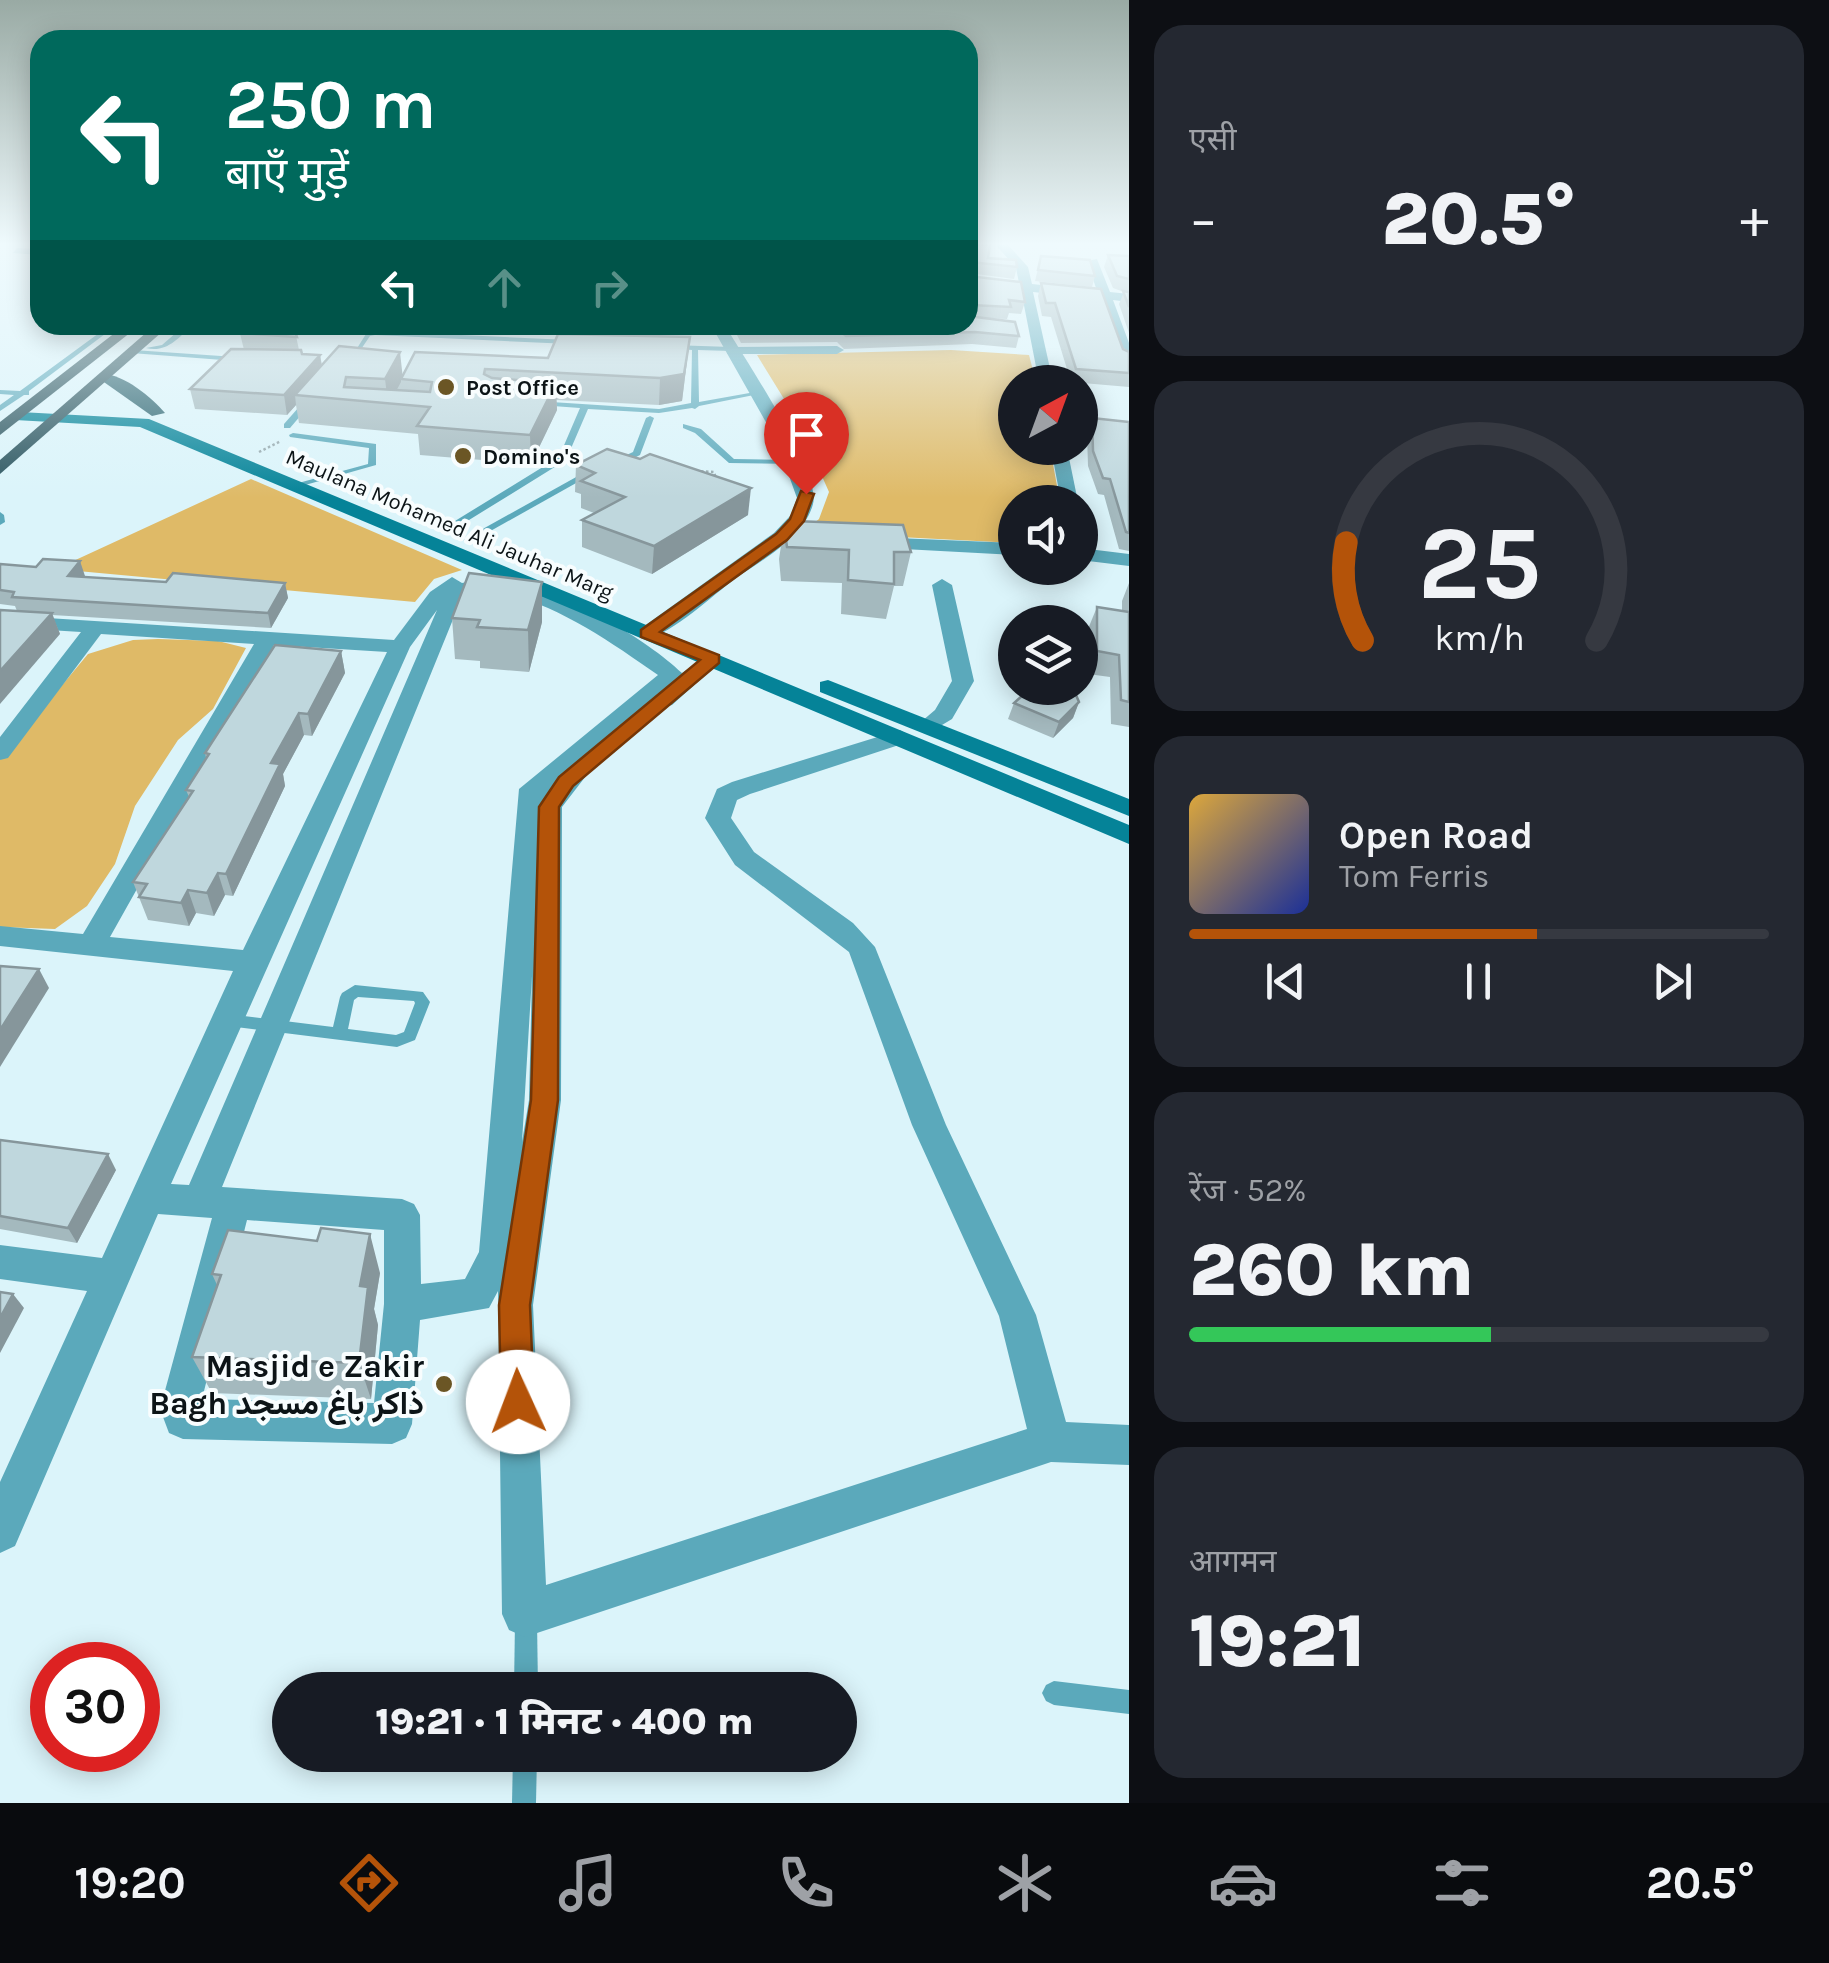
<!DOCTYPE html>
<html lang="hi">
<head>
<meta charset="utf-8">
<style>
  :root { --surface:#171b24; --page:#242831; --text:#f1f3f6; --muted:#9ea1a6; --line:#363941; --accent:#b45309 }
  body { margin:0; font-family:Karla,Vazirmatn,"Noto Sans Devanagari",sans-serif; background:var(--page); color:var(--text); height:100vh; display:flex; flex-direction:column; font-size:38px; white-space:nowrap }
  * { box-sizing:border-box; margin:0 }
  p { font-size:32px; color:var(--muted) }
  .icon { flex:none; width:55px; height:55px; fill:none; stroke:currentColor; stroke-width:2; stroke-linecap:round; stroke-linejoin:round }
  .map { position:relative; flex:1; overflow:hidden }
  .drawer { display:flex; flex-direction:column; gap:25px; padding:25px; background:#0d0f14; width:700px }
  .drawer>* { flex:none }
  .banner { position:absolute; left:30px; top:30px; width:948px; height:305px; border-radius:30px; box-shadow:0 5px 25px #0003; background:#00695c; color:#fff; overflow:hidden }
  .needle { width:65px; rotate:41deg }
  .fabs { position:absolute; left:998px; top:365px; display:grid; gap:20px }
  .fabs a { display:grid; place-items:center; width:100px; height:100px; border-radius:50%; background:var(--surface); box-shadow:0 5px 25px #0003; font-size:50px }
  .speed { position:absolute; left:30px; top:1642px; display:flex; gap:20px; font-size:50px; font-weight:700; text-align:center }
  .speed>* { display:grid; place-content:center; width:130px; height:130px; border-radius:50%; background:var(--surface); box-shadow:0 5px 25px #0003; line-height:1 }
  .speed .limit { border:15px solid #d22; background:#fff; color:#111 }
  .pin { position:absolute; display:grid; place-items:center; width:85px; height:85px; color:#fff; margin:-102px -42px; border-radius:50% 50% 50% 0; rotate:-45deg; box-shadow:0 0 10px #0007 }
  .pin .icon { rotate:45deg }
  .me { position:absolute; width:110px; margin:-55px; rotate:358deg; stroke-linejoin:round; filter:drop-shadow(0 0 8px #0008) }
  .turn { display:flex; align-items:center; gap:35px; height:210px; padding:0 30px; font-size:45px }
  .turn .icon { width:130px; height:130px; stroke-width:2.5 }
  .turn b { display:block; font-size:70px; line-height:85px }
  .lanes { display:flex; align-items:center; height:95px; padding:0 30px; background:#0003; justify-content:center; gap:50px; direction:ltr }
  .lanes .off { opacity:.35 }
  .big { font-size:75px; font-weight:800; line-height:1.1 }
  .drawer .tile { flex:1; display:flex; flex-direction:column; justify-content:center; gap:15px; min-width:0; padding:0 35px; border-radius:30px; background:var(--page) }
  .drawer .dial { align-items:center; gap:0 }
  .dial svg { height:260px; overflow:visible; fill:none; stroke:var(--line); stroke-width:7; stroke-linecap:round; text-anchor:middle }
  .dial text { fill:var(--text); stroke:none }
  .song { display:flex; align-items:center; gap:30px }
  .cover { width:120px; height:120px; border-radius:15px; background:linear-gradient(135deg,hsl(40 70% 55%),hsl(230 70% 35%)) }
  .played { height:10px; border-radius:5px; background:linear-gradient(90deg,var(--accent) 60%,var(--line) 60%) }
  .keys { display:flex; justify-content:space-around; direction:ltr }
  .heat { display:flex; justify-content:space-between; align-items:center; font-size:55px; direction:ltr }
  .charge { height:15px; border-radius:8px; background:linear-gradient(90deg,#34c759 52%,var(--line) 0) }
  .trip { position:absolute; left:272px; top:1672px; width:585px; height:100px; border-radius:50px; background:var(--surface); box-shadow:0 5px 25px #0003; font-weight:800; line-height:100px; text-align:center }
  .tab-bar { display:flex; height:160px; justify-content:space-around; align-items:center; background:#090b0e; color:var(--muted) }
  .tab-bar .icon { width:70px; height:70px }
  .tab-bar .active { color:var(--accent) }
  .tab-bar b { font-size:45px; color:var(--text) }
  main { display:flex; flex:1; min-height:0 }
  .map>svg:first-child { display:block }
</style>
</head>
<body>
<main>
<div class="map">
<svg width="1129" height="1803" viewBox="0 0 1129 1803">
  <rect width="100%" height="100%" fill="#dbf4fa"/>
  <g fill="#dfba67">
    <polygon points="951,350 1029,355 1036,382 1015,382 1015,448 1050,448 1060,502 1015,502 1015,543 803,532 819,519 829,492 797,420 757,355"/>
    <polygon points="251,479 462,570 434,579 415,602 56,569"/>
    <polygon points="158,639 218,641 246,648 213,709 178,740 135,806 115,864 87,906 55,929 0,927 0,760 88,654 133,640"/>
  </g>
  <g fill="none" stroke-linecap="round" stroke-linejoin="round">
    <g stroke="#95a8ad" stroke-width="2.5" stroke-dasharray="2.5 2.5" stroke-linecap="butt">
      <polyline points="259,452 281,441"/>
      <polyline points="696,471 714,472 717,482"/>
    </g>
    <g fill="#5ba9bb" fill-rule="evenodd">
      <polygon points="110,325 117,325 29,391 29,395 24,395 0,411 0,405 14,395 0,394 0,390 20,391"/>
      <path d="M185,325H192C178,339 166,353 146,348L162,345Z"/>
      <polygon points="375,331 570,340 573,342 570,344 375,335 370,336 353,361 349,361 366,334"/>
      <polygon points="672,345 731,347 734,349 731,351 698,350 699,402 755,392 759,394 699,406 695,409 692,408 659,413 588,409 566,460 448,533 442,533 442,529 559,457 580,408 539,405 535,403 536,401 659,409 691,403 692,350 670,348"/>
      <polygon points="133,350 236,357 240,359 236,361 131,353"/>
      <polygon points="306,399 313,401 290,428 284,428 284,424"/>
      <polygon points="650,416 654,418 640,455 618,466 612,466 612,462 633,452 646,418"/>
      <polygon points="683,424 701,429 734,459 797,460 801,462 797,464 729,463 695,433 683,428"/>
      <polygon points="293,433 376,444 376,465 291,489 291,485 368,464 369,448 290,437 289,435"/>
      <polygon points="587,471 594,473 471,542 463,540"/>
      <polygon points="0,512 4,515 5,522 0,525"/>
      <path d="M355,985L423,992L430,1002L415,1040L397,1047L228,1026L223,1024L220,1020L223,1016L228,1014L333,1027L340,997L342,993ZM358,997L414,1001L415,1003L404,1032L396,1035L348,1029L354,1000Z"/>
      <polygon points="526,1609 534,1612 537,1620 538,1690 514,1690 515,1620 518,1612"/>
      <polygon points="1054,1681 1129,1690 1129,1714 1054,1705 1046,1701 1042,1693 1046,1685"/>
      <polygon points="513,1755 537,1755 536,1803 512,1803"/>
    </g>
    <g fill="#5ba9bb" fill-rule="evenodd">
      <polygon points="996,245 1008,245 1028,267 1032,284 1097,291 1087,261 1097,259 1110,292 1129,294 1129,302 1113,300 1129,343 1129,366 1122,362 1100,299 1033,292 1053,382 1039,382 1021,290 968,285 968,277 1019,283 1016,268"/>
      <polygon points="17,248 40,249 40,255 13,253"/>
      <polygon points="732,347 837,346 844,350 837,354 727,354"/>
      <polygon points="1051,448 1067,448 1078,502 1061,502"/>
      <polygon points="873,537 1015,543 1015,555 866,547 864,543"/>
      <polygon points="1080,548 1129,554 1129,566 1080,560"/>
      <path d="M452,577L462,583C524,567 637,630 682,673L712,653L723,659L672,705L664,707L654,701L576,765L589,772L562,807L561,1100L533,1305L546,1585L1027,1429L999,1316L912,1125L849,952L735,865L705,818L717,789L732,782L900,730L912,737L908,742L750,794L737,800L731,818L754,852L853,923L875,947L946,1125L1036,1315L1066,1422L1129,1425V1465L1051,1462L525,1637L509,1630L502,1614L498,1291L489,1308L420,1320L412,1424L406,1438L392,1444L183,1439L169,1433L160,1409L212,1218L158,1214L15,1546L0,1553V1482L87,1291L0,1279V1245L102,1258L233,971L0,946V926L83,934L254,644L101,634L8,758L0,760V737L81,632L0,627V615L394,640L430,592ZM482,589C547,597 605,638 658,675L519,789L479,1252L465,1279L421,1284L420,1215L414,1204L402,1199L222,1187L456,612L467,593ZM437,610L189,1185L171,1184L410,647ZM274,645L387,652L243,950L110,937ZM532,976L529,1100L522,1142ZM247,1220L384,1230V1304L374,1403L202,1399Z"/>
      <polygon points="942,579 952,585 974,681 952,719 927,734 915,727 935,710 952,681 932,585"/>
    </g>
    <path fill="#5ba9bb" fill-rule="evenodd" d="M711,325H725C743,357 822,472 813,504C804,538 763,559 736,578C713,595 673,633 647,639L640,637V629L774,533L791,515L797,498L776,440Z"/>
    <g fill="#058398" fill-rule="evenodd">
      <polygon points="20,412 149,419 1129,825 1129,844 140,427 15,420 12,417"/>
      <polygon points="828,680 1129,799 1129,816 820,692 820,682"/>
    </g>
    <path fill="#2a626e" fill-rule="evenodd" d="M101,374C123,373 151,397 165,413L152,416L101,380Z"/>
    <g fill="#2a545e" fill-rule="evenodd">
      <polygon points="125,325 140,325 0,435 0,422"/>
      <polygon points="155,325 170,325 0,474 0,460"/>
    </g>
  </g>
  <g fill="#a4b9be">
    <polygon points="968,245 988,258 1017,267 1014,279 969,273 968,276 1025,302 1021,314 1009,313 1007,319 978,318 1019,336 1016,348 972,344 844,349 837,342 741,343 737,335 738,325 968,325"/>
    <polygon points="1108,255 1129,256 1129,333 1119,304 1124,292 1113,288 1104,267"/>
    <polygon points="1041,256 1095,276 1092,287 1035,281"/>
    <polygon points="1041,283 1129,352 1129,387 1071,382 1051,317 1042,316 1038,296"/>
    <polygon points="238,325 330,325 331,327 295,331 299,350 302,354 320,355 322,365 403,376 548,358 690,337 682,401 659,405 556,400 557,410 531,464 420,455 418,434 299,423 296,405 287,415 195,409 190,389 244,350"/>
    <polygon points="1092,418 1129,422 1129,551 1119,549 1104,495 1098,494 1088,466 1087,434"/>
    <polygon points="576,465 748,515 652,574 582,547 582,520 594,513 581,508 581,494 575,492"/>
    <polygon points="784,526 911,552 903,586 894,586 886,619 841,614 842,583 781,581 779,559"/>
    <polygon points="80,561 84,577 166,582 285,583 288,598 271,628 52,615 60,634 17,611 15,606 0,604 0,564 36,567"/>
    <polygon points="1129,583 1129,727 1111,724 1110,677 1088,674 1088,629 1097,607 1122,611 1122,601"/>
    <polygon points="452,618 542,622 529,672 480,668 480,661 455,659"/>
    <polygon points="341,651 345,673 312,736 304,735 283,774 285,786 233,896 225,895 214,916 196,913 189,926 148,920 133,882 189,797 186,790 206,758 205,753"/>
    <polygon points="1079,702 1073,718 1053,738 1008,719 1014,703"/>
    <polygon points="0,1139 116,1170 77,1243 0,1229"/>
    <polygon points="380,1273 374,1309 378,1325 371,1399 212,1393 192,1357 217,1285 212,1274"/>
  </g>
  <g fill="#86969b">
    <polygon points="290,325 330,325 331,327 292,331"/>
    <polygon points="690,337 682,401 659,405 660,378"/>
    <polygon points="400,352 403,379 401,379 401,382 389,404 388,403 385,379"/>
    <polygon points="320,355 323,374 295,395 296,405 287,415 284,395"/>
    <polygon points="556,383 557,410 531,464 530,435"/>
    <polygon points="751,488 748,515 652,574 654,546"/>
    <polygon points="80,561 85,576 73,590 68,576"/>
    <polygon points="542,582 542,622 529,672 528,630"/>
    <polygon points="285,583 288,598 271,628 268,613"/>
    <polygon points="52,613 60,634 0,704 0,671"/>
    <polygon points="341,651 345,673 312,736 308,714"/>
    <polygon points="1079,702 1073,718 1053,738 1059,722"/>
    <polygon points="299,713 304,735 283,774 285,786 233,896 226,874 271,763"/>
    <polygon points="218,873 225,895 214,916 207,893"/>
    <polygon points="188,890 196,913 189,926 181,903"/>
    <polygon points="39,969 49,988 0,1067 0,1030"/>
    <polygon points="108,1154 116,1170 77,1243 68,1228"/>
    <polygon points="370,1234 380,1273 374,1309 378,1325 371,1399 359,1363 360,1286"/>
    <polygon points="13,1294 24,1308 0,1353 0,1318"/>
  </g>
  <g fill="#bfd7dd" stroke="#86969b" stroke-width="2.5">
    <polygon points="968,245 990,245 988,258 1016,260 1017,267 971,262 968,276 1021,282 1025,302 1009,300 1011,307 971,305 968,309"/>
    <polygon points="1108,255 1129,256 1129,279 1117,276"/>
    <polygon points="1041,256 1090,260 1095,276 1038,270"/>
    <polygon points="1041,283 1101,289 1123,349 1129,352 1129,373 1076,369 1055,303 1046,303"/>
    <polygon points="1123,291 1129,292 1129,307"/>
    <polygon points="968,316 1015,322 1019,336 975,332 846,336 839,330 743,330 740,325 968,325"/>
    <polygon points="239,325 293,325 297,337 241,333"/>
    <polygon points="558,334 690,337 684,374 660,378 485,369 484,374 492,378 556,383 530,435 417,426 430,407 295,395 339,346 400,352 385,379 346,377 344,387 430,392 432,382 401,379 415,352 548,358"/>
    <polygon points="231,349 301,350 302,354 320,355 284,395 190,389"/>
    <polygon points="1092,418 1129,422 1129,533 1126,532 1110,479 1103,478 1093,451"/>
    <polygon points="607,449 640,459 650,454 751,488 654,546 582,520 625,497 581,481 595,473 576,465"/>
    <polygon points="793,521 903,525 911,552 894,552 894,584 848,580 849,550 787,547 784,526"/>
    <polygon points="43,559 80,561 68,576 166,582 173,573 285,583 268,613 12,597 14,592 0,590 0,564 36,567"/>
    <polygon points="469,573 542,582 528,630 477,627 480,620 452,618"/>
    <polygon points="1097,607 1129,612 1129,702 1121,700 1119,655 1097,651"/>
    <polygon points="0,610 52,613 0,671"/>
    <polygon points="275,645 341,651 308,714 299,713 271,763 280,764 226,874 218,873 207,893 188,890 181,903 139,897 147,884 133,882 193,791 186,790 209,754 205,753"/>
    <polygon points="1031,688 1073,688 1079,702 1059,722 1014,703"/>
    <polygon points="0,966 39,969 0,1030"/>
    <polygon points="0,1140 108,1154 68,1228 0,1216"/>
    <polygon points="321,1228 370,1234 360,1286 368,1287 359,1363 192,1357 221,1275 212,1274 228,1230 317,1241"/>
    <polygon points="0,1292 13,1294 0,1318"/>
  </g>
  <linearGradient id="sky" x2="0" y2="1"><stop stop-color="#99aaa4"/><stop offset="0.49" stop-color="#effafd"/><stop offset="1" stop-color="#effafd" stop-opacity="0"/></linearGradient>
  <rect width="1129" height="498" fill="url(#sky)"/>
  <polygon fill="#b45309" stroke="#753606" stroke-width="2.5" points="801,491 814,494 804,521 787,540 660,632 719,655 719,663 573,786 559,807 558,1100 530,1305 534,1402 529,1414 518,1419 506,1414 501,1402 499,1305 531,1100 539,807 559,777 700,660 641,637 641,630 776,534 790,519"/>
  <g fill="#6b5625" stroke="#f8fdfe" stroke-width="4">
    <circle cx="446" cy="387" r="10"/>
    <circle cx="463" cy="456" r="10"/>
    <circle cx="444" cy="1384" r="10"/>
  </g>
  <g text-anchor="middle" stroke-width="8" stroke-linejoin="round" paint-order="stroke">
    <g font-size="22" font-weight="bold" fill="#0c1417" stroke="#f8fdfe" text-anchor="start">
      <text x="466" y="395">Post Office</text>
      <text x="483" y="464">Domino's</text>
    </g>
    <g font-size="22" fill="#0c1417" stroke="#f8fdfe">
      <text transform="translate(450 524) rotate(23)" y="8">Maulana Mohamed Ali Jauhar Marg</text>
    </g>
    <g font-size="32" font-weight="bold" fill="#0c1417" stroke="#f8fdfe" text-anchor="end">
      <text x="424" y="1377">Masjid e Zakir<tspan x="424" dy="37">Bagh ذاکر باغ مسجد</tspan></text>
    </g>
  </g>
</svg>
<div class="fabs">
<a><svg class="needle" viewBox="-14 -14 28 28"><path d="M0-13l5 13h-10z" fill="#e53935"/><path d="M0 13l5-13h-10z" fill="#9ea1a6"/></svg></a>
<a><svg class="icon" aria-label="sound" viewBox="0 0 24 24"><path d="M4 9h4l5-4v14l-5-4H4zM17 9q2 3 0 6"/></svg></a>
<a><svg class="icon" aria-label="layers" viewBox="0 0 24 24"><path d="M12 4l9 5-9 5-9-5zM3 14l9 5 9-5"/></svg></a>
</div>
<div class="speed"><div class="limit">30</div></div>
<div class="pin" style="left:806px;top:494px;background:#d93025"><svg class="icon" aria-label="arrive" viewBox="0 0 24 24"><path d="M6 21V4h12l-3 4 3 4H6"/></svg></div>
<svg class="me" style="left:518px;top:1402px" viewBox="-20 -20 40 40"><circle r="19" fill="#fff"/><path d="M0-13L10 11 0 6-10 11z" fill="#b45309"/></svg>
<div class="trip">19:21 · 1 मिनट · 400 m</div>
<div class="banner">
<div class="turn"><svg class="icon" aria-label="left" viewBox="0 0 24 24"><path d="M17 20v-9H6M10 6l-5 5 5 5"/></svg><div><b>250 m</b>बाएँ मुड़ें</div></div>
<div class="lanes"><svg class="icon" aria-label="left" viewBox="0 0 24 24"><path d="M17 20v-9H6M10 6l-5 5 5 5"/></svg><svg class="icon off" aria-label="ahead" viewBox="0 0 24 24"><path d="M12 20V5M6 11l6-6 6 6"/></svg><svg class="icon off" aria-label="right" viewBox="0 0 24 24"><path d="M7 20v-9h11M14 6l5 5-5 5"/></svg></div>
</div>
</div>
<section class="drawer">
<div class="tile"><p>एसी</p>
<div class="heat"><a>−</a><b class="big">20.5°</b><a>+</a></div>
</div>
<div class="tile dial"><svg viewBox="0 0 100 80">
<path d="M14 69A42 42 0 1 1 86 69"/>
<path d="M14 69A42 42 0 0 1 9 39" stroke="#b45309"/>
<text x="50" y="56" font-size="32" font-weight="700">25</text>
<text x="50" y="72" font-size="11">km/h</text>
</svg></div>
<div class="tile">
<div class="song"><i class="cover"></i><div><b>Open Road</b><p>Tom Ferris</p></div></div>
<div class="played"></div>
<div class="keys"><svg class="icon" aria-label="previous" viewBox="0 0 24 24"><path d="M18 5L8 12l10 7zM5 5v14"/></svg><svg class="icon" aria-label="pause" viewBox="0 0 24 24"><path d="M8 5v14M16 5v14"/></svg><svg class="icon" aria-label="next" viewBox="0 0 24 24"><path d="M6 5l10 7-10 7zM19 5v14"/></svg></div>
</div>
<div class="tile"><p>रेंज · 52%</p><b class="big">260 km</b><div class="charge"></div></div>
<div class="tile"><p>आगमन</p><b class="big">19:21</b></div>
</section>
</main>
<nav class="tab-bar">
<b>19:20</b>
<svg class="icon active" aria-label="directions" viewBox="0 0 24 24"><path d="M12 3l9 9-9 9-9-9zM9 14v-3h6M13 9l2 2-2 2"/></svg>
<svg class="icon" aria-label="music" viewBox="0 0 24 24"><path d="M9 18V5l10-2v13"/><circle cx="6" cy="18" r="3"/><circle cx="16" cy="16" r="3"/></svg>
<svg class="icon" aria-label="phone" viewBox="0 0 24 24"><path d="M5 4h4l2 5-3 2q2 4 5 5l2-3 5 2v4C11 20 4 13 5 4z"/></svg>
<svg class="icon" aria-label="climate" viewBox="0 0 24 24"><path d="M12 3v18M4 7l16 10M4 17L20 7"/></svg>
<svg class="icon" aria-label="car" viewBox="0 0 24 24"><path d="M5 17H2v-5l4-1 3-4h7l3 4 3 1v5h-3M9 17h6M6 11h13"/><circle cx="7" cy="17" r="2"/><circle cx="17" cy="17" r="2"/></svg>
<svg class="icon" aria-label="filters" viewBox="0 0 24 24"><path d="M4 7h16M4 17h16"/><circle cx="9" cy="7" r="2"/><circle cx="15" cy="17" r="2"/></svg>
<b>20.5°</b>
</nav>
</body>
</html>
